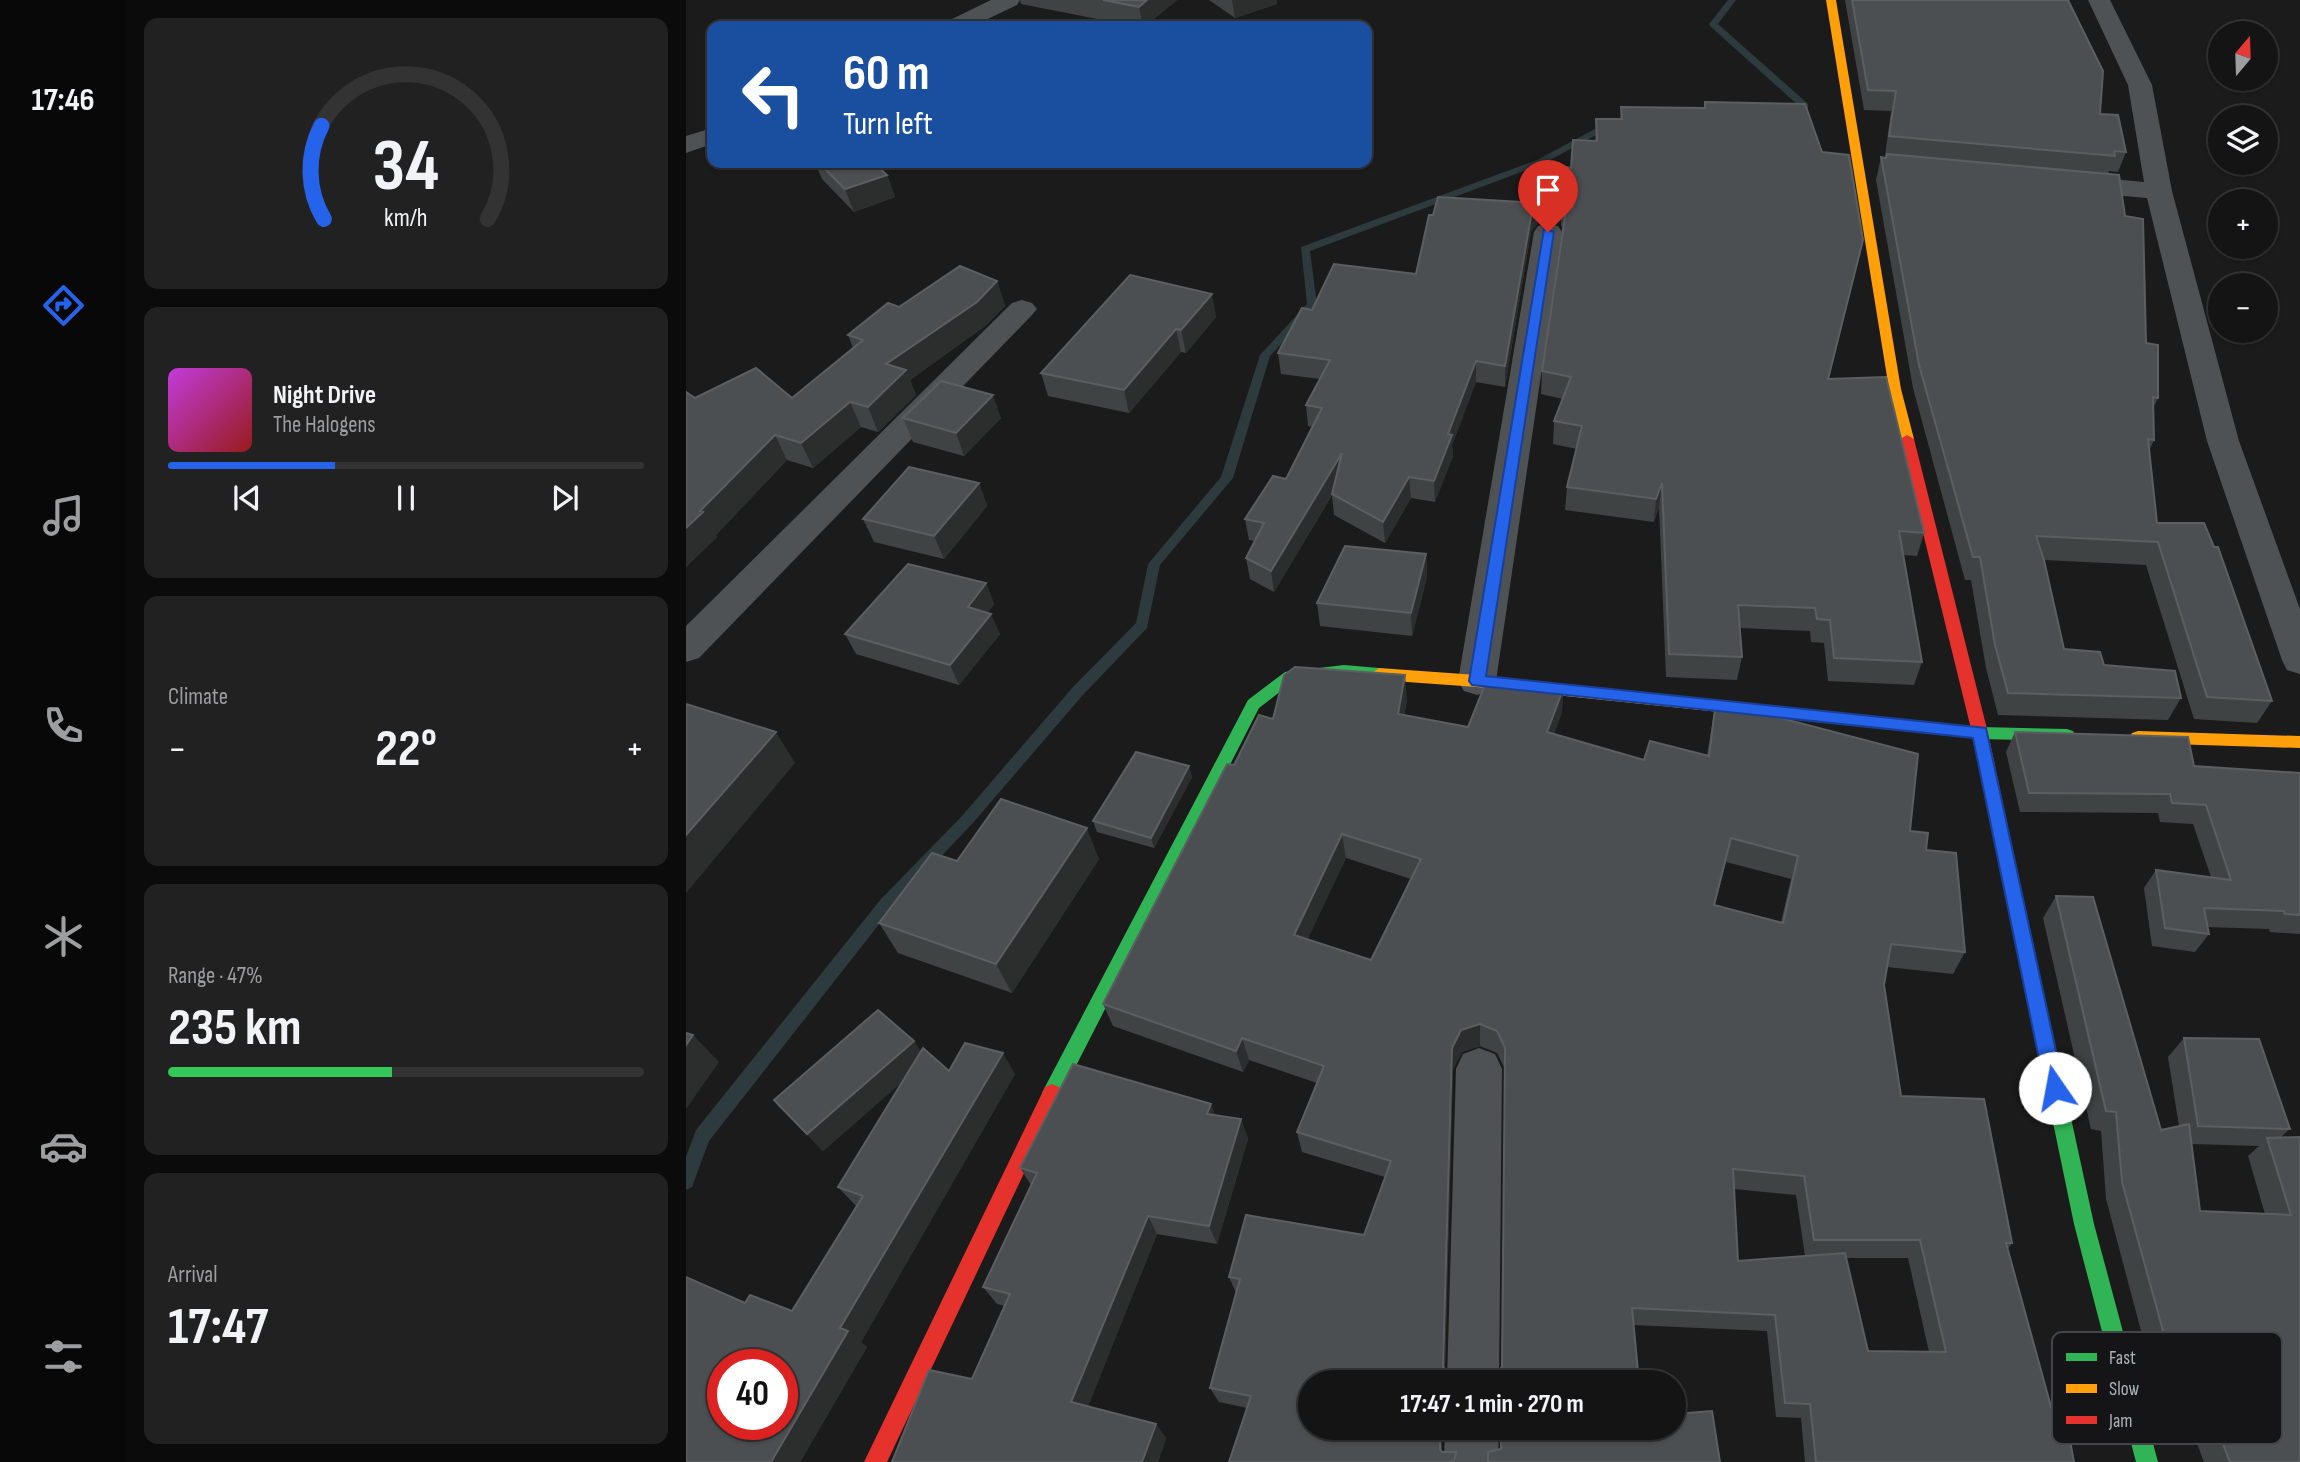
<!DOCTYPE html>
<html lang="en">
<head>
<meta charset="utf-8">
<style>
  :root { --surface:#141414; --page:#212122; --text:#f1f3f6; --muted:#9d9ea0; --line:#333334; --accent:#2563eb }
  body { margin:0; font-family:"Sofia Sans Condensed",sans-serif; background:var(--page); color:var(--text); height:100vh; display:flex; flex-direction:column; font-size:26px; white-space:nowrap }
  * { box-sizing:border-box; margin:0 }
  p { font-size:23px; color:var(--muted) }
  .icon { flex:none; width:38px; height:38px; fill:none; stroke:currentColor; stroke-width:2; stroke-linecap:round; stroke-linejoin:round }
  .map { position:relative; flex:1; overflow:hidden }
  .details { display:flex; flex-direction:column; gap:18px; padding:18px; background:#0b0b0b; width:560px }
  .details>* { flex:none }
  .hud { position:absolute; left:21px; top:21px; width:665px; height:147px; border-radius:14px; box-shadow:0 2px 5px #0004,0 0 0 2px var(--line); background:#1a4fa0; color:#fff; overflow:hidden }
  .needle { width:46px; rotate:19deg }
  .fabs { position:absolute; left:1522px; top:21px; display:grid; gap:14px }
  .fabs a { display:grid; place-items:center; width:70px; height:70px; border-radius:50%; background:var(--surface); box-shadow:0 2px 5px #0004,0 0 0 2px var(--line); font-size:35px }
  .speed { position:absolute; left:21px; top:1349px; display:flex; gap:14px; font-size:35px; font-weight:700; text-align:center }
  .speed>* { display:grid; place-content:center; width:91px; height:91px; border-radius:50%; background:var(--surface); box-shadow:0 2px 5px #0004,0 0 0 2px var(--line); line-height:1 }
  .speed .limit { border:10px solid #d22; background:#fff; color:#111 }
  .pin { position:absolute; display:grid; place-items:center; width:60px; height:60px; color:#fff; margin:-72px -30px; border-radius:50% 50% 50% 0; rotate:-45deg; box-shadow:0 0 7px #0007 }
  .pin .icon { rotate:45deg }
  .me { position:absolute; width:77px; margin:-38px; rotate:348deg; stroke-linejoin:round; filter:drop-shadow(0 0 5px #0008) }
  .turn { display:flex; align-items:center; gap:24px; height:147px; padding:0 21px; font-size:32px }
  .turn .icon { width:91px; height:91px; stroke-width:2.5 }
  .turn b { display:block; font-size:49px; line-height:60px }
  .big { font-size:52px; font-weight:700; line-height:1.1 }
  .details .card { flex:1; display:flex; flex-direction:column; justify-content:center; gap:10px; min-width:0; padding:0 24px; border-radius:14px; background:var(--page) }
  .details .dial { align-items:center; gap:0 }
  .dial svg { height:182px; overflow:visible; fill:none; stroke:var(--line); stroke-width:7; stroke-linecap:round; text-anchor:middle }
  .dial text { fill:var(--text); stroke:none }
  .song { display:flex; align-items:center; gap:21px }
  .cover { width:84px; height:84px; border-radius:10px; background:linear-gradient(135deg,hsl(290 70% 55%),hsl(0 70% 35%)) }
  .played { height:7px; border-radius:4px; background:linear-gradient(90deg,var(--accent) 35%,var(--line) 35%) }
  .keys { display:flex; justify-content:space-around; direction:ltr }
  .heat { display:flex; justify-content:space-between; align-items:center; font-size:38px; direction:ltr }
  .charge { height:10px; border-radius:5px; background:linear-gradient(90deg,#34c759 47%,var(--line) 0) }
  .trip { position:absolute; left:612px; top:1370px; width:388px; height:70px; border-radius:35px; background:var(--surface); box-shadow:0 2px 5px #0004,0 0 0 2px var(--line); font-weight:700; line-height:70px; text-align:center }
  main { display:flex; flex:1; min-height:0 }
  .menu { display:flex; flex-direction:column; width:126px; justify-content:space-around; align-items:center; background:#080808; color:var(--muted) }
  .menu .icon { width:49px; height:49px }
  .menu .active { color:var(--accent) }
  .menu b { font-size:32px; color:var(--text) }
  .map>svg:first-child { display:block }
</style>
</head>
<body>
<main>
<nav class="menu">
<b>17:46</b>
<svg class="icon active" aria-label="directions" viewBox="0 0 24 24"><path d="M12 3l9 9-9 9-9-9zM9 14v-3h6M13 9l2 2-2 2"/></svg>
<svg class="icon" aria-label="music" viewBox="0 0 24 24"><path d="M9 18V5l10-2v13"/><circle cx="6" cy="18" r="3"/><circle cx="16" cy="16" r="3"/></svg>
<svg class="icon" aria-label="phone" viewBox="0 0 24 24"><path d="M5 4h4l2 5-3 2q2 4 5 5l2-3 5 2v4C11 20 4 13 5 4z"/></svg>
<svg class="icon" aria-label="climate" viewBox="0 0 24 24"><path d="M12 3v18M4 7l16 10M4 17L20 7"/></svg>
<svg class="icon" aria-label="car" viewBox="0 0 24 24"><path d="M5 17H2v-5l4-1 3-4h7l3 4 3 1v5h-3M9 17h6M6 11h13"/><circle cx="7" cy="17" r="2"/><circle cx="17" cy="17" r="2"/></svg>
<svg class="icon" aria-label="filters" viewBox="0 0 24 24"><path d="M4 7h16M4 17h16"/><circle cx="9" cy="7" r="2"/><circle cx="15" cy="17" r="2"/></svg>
</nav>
<section class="details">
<div class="card dial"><svg viewBox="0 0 100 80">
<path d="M14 69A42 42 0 1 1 86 69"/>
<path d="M14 69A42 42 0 0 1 13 28" stroke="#2563eb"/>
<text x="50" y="56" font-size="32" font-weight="700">34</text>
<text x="50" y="72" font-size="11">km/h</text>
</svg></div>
<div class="card">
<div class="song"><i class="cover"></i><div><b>Night Drive</b><p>The Halogens</p></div></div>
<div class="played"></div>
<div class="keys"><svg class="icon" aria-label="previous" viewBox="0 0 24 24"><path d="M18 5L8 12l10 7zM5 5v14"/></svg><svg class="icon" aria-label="pause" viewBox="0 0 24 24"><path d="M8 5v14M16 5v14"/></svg><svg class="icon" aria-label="next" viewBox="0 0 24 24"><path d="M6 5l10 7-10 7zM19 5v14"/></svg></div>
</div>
<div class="card"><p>Climate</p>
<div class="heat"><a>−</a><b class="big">22°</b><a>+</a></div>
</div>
<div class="card"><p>Range · 47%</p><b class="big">235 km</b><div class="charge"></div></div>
<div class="card"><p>Arrival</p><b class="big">17:47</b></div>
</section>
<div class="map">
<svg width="1614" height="1462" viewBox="0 0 1614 1462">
  <rect width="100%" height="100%" fill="#1b1b1b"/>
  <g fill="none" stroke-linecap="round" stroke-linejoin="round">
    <g fill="#2d3a3e" fill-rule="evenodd">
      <polygon points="1042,0 1050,0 1032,24 1122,104 1122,108 1108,116 1102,116 1102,112 1113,106 1024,26 1023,24"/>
      <polygon points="922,122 930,124 857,164 624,251 631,305 584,356 547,478 474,565 461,628 396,696 286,824 205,909 23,1141 6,1187 0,1190 0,1157 10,1130 195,899 276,816 386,688 450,623 462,564 535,477 574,355 621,304 615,247 851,160"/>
    </g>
    <g fill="#4f5254" fill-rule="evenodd">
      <polygon points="305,0 334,0 331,5 287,26 259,26 262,21"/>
      <polygon points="1402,0 1424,0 1466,85 1486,191 1553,441 1614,609 1614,674 1601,670 1596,660 1521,441 1461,198 1381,191 1372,189 1368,183 1372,177 1381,175 1458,182 1442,85"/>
      <polygon points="26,128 26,144 0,153 0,136"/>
      <polygon points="862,224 872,226 876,232 810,681 804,691 791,695 778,691 772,681 848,232 852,226"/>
      <polygon points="336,300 346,303 351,309 346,315 13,658 0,662 0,626 326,303"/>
      <polygon points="793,1048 809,1054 816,1069 813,1382 761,1382 770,1069 777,1054"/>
      <polygon points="759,1428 813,1428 812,1462 758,1462"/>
    </g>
    <g fill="#30b455" fill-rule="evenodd">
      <polygon points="658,665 693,668 701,674 693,680 658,677 608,681 573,708 373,1099 366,1102 359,1099 356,1093 359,1087 562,700 599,672"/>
      <polygon points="1121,709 1294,727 1381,729 1387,731 1389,735 1387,739 1381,741 1294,739 1121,721 1115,719 1113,715 1115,711"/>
      <polygon points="1315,825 1321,827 1323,832 1408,1224 1472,1462 1450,1462 1388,1224 1307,832 1309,827"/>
    </g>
    <g fill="#ff9f0a" fill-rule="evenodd">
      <polygon points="1140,0 1150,0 1215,389 1228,439 1221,443 1214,439 1203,389"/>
      <polygon points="693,668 791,675 1121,709 1127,711 1129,715 1127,719 1121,721 791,687 693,680 685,674"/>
      <polygon points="1452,731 1614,736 1614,748 1452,743 1446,741 1444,737 1446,733"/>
    </g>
    <g fill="#e5322d" fill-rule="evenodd">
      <polygon points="1221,435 1228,439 1302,733 1323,832 1321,837 1315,839 1309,837 1307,832 1286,733 1214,439"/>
      <polygon points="366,1084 373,1087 376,1093 201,1462 178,1462 359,1087"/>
    </g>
  </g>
  <g fill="#404344" fill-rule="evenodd">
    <polygon points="334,0 491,0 459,26 447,26 335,4"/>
    <polygon points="523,0 591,0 591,4 549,18"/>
    <polygon points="1159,0 1382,0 1414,114 1440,152 1432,172 1423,171 1423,174 1439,216 1460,343 1472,398 1467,408 1468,440 1463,451 1471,523 1586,701 1571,723 1508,719 1460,565 1358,560 1378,649 1418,665 1495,698 1482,720 1312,715 1300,668 1285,580 1279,580 1227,388 1190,180 1195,157 1200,158 1200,156 1199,156 1205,111 1178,110"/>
    <polygon points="1019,102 1136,152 1177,240 1143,379 1238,533 1231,556 1217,555 1236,662 1228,685 1142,681 1138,643 1125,642 1124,631 1054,628 1056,657 1051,680 980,677 973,507 968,522 879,510 881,487 891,449 867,444 868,421 877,399 855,394 856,371 877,229 875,225 875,202 885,168 909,141 910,119 934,119 935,107 1018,108"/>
    <polygon points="129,163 188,163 201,175 209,197 168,212 136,179"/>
    <polygon points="852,203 851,224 845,232 819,387 790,382 766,445 767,456 749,502 725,498 699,543 648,515 646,495 588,592 564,579 560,558 569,541 563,540 559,519 600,479 627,427 622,426 620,405 634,379 595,374 592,353 626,310 730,274 747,215"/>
    <polygon points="311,281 319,306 299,326 224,380 230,395 192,432 175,427 127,468 101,460 30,535 31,537 0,567 0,392 9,398 106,398 167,348 162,335 213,307"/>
    <polygon points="530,317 500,353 495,352 443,413 362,396 355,373"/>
    <polygon points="217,418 315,418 278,456 227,442"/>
    <polygon points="293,483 301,506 258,559 188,542 177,519"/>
    <polygon points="740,554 741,577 726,636 634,626 631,603"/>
    <polygon points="300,583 308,604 301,613 314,634 273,685 170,654 159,634"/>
    <path d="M721,700L718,716L782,727L876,712L868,734L958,760L1021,755L1030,701L1224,831L1240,850L1279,952L1267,974L1201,967L1198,985L1215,1096L1326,1243L1322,1249L1367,1414L1388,1462H1119L1115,1418L1090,1417L1081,1331L947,1325L953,1382L625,1428H756V1451L770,1452V1462H543L561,1408L533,1402L524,1388L550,1293L543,1277L678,1235L699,1177L616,1152L611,1132L631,1083L563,1060L557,1072L427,1026L417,1004L548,765L587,719ZM660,858L725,879L685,960L621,939ZM1040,862L1105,879L1095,922L1029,905ZM794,1046L811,1053L819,1069L816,1367L813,1370H760L759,1369L767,1069L776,1052ZM1048,1189L1110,1195L1119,1256L1052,1261ZM1160,1258H1222L1243,1352L1182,1351Z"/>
    <polygon points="1329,732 1508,766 1614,773 1614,934 1584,932 1583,929 1521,927 1523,934 1509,952 1466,946 1458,888 1470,870 1525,877 1507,824 1474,822 1472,813 1334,812 1320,752"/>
    <polygon points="503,766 506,777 468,848 411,832 407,821"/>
    <polygon points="413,859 326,993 212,953 193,923 271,861"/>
    <path d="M1370,896L1475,1130L1493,1126L1482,1057L1498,1038L1604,1129L1595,1137H1614V1462H1518L1491,1391H1471L1420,1199L1415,1131L1405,1129L1357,918ZM1506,1144L1573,1146L1562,1156L1579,1214L1514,1211Z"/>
    <polygon points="235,1052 263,1071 329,1074 175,1342 181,1347 114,1462 0,1462 59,1303 106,1311 170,1206 152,1187 218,1080 137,1151 88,1100"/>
    <polygon points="530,1115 555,1119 562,1139 531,1244 471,1234 402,1406 470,1424 480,1438 472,1462 206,1462 286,1379 319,1306 311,1304 297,1287 345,1185 334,1168"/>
  </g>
  <g fill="#2c2e2e">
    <polygon points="461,0 491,0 459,26 457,26 453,7"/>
    <polygon points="546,0 591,0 591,4 549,18"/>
    <polygon points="201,175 209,197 168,212 159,189"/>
    <polygon points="852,203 851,224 845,232 819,387 819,366 846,211"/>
    <polygon points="311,281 319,306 299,326 224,380 230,395 192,432 182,407 200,364"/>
    <polygon points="526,294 530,317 500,353 495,330"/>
    <polygon points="490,329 495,352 443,413 438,390"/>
    <polygon points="790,361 790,382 766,445 767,456 749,502 748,481 762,434"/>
    <polygon points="307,395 315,418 278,456 270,433"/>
    <polygon points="164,402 175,427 127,468 115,443"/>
    <polygon points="89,435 101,460 30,535 31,537 0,567 0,528 14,511"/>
    <polygon points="656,453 658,474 588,592 585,571"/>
    <polygon points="723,477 725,498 699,543 697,522"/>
    <polygon points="293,483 301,506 258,559 248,536"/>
    <polygon points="976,483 973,507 968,522 970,499"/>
    <polygon points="740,554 741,577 726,636 725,613"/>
    <polygon points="300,583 308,604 290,627 282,607"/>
    <polygon points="305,614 314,634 273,685 264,665"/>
    <polygon points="719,675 721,700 714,739 712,714"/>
    <polygon points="878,687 876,712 860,757 861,732"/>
    <polygon points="90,732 109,763 0,893 0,835"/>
    <polygon points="503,766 506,777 468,848 465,838"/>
    <polygon points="401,828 413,859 326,993 310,964"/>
    <polygon points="656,834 660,858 613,958 608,935"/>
    <polygon points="794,1024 794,1046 776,1052 767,1069 758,1382 757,1367 766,1048 775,1030"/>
    <polygon points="7,1035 33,1062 0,1109 0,1045"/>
    <polygon points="556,1038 563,1060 557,1072 550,1051"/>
    <polygon points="228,1041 241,1060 137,1151 121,1134"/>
    <polygon points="317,1053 329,1074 175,1342 181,1347 114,1462 85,1462 154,1328"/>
    <polygon points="525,1104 533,1124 521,1114"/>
    <polygon points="555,1119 562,1139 531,1244 523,1226"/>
    <polygon points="462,1216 471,1234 398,1416 385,1402"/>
    <polygon points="470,1424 480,1438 472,1462 456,1462"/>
    <polygon points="754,1428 756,1428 755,1462 754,1449"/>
  </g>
  <g fill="#4c4f51" stroke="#5b5f62" stroke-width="2" fill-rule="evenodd">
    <polygon points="417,0 461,0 453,7"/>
    <polygon points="1166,0 1382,0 1417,71 1414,114 1432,115 1440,152 1428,151 1429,156 1203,136 1210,91 1182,90"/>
    <polygon points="1019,102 1119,104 1136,152 1163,155 1177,240 1142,379 1200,377 1238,533 1213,531 1236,662 1148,658 1144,620 1131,619 1129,608 1052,605 1056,657 983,654 976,483 970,499 881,487 896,426 868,421 885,377 856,371 880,210 875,202 881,167 885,168 887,140 911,141 910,119 936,119 935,107 1019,108"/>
    <polygon points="1201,154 1433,175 1439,216 1457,219 1460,343 1472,345 1472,398 1467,397 1468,440 1462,439 1471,523 1518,523 1528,547 1532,547 1586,701 1521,697 1472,542 1350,536 1358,560 1378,649 1414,652 1418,665 1489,671 1495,698 1322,693 1309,645 1294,557 1287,557 1233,365 1195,157 1200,158"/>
    <polygon points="133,163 188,163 201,175 159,189"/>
    <polygon points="752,197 852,203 846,211 819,366 790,361 762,434 766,435 748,481 723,477 697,522 646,494 656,453 585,571 560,558 578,523 559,519 587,476 600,479 636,408 620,405 644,360 592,353 616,308 626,310 648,264 730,274 743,215 747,215"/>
    <polygon points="274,266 311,281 291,302 200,364 220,370 182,407 164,402 115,443 89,435 14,511 17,512 0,528 0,392 9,398 70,368 106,398 177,340 162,335 202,303 213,307"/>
    <polygon points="444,275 526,294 495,330 490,329 438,390 355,373"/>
    <polygon points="255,381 307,395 270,433 217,418"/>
    <polygon points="223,467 293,483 248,536 177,519"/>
    <polygon points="659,546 740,554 725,613 631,603"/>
    <polygon points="222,564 300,583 282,607 305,614 264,665 159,634"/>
    <path d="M609,667L719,675L712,714L782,727L800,682L829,689L831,683L878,687L861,732L958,760L964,741L1023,756L1030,701L1232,754L1224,831L1242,833L1240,850L1270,853L1279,952L1205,944L1198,985L1215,1096L1298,1099L1326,1243H1320L1367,1414H1379L1388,1462H1130L1124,1404L1099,1403L1089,1315L946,1308L953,1382H625V1428H754V1449L756,1452H770L768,1462H543L565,1396L524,1388L554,1279L543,1277L560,1215L678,1235L705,1161L611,1132L638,1066L556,1038L550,1051L417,1004L541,764L548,765L573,715L587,719L598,675ZM656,834L735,859L685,960L608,935ZM1045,838L1112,856L1097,923L1028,905ZM794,1024L811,1031L819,1048L816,1367L813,1370H760L757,1367L766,1048L775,1030ZM1047,1169L1118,1176L1128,1240H1234L1260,1352L1182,1351L1159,1253L1052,1261Z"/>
    <polygon points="0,704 90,732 0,835"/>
    <polygon points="1329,732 1502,737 1508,766 1614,773 1614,915 1599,914 1598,911 1518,908 1523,934 1479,928 1470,870 1545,880 1520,805 1486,803 1484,794 1343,793"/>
    <polygon points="450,752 503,766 465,838 407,821"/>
    <polygon points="315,799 401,828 310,964 193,923 246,853 271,861"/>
    <polygon points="1370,896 1407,897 1475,1130 1503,1124 1514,1211 1605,1215 1581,1138 1614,1137 1614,1462 1544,1462 1511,1378 1490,1378 1436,1182 1430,1112 1420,1111"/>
    <polygon points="192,1010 228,1041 121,1134 88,1100"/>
    <polygon points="0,1033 7,1035 0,1045"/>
    <polygon points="1498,1038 1573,1039 1604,1129 1512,1126"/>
    <path d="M279,1043L317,1053L154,1328L162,1331L85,1462H0V1277L59,1303L64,1295L106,1311L177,1196L152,1187L237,1048L263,1071ZM37,1365H96V1424H37Z"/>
    <polygon points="387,1064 525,1104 521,1114 555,1119 523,1226 462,1216 385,1402 470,1424 456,1462 206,1462 243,1370 286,1379 324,1294 297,1287 351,1173 334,1168"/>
    <polygon points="1026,1411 1034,1462 802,1462 802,1452 815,1449 815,1428 989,1428 989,1414"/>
  </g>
  <polygon fill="#2563eb" stroke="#184099" stroke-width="2" points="858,229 868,232 800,676 1300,728 1378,1088 1376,1094 1369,1097 1362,1094 1359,1088 1287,738 786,685 783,681"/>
  <rect x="1366" y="1332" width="230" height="112" rx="10" fill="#151517" stroke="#424549" stroke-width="2"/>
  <rect x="1380" y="1353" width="31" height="8" fill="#30b455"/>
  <rect x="1380" y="1384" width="31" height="9" fill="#ff9f0a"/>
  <rect x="1380" y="1416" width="31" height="8" fill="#e5322d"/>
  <g font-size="19" fill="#acb4bc">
    <text x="1423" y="1364">Fast</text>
    <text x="1423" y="1395">Slow</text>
    <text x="1423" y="1427">Jam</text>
  </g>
</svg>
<div class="fabs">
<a><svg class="needle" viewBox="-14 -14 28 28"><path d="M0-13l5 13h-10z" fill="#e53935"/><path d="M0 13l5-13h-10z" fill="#9d9ea0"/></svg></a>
<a><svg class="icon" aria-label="layers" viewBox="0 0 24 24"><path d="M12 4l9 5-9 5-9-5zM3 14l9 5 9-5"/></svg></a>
<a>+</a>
<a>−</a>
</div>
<div class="speed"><div class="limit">40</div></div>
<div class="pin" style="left:862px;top:232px;background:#d93025"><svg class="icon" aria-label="arrive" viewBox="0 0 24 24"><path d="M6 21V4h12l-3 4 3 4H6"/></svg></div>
<svg class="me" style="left:1369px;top:1088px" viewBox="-20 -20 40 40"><circle r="19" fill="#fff"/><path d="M0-13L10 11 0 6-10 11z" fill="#2563eb"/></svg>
<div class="trip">17:47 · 1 min · 270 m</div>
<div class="hud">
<div class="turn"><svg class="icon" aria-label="left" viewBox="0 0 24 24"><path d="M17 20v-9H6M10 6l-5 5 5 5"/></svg><div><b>60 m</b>Turn left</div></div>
</div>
</div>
</main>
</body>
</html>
